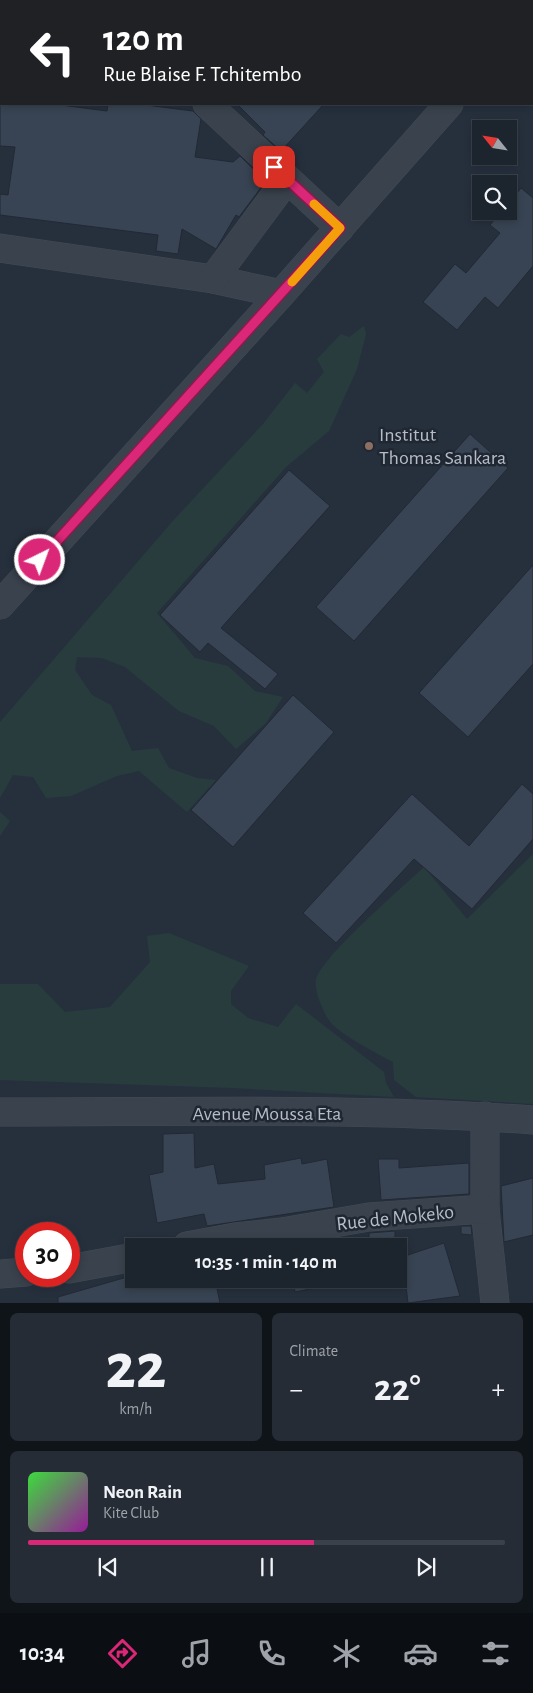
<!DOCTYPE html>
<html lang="en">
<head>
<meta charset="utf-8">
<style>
  :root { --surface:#1c242e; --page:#252c36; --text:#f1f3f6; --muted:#a0a4aa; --line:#3a414a; --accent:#db2777 }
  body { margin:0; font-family:"Alegreya Sans",sans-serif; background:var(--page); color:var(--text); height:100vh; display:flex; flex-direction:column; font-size:19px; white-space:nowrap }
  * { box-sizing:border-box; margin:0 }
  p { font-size:16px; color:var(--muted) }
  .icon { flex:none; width:28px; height:28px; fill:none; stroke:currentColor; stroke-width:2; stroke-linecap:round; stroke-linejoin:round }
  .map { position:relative; height:1303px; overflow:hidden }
  .side { display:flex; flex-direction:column; gap:10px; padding:10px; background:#0f1419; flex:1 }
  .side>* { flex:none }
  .guide { position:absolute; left:0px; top:0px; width:534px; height:105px; box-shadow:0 2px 8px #0003,0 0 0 1px var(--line); background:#202124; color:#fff; overflow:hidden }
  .needle { width:32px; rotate:300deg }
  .tools { position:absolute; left:472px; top:120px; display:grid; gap:10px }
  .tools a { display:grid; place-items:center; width:45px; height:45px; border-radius:0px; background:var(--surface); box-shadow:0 2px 8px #0003,0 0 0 1px var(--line); font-size:25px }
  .speed { position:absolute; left:15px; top:1222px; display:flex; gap:10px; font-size:25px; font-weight:700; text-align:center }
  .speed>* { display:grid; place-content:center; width:65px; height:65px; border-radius:50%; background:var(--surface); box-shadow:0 2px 8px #0003,0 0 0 1px var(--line); line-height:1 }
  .speed .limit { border:8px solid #d22; background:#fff; color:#111 }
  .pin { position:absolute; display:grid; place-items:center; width:42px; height:42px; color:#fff; margin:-21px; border-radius:10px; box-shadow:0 2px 8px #0006 }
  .me { position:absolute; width:55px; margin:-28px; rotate:42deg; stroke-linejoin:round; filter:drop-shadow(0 0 4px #0008) }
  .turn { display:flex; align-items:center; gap:18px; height:105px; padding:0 20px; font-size:22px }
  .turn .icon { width:65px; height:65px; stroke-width:2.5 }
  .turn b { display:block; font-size:35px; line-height:42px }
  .big { font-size:38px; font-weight:700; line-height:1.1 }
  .side .tile { flex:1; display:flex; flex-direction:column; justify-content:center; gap:8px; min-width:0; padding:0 18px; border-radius:8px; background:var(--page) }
  .side .dial { align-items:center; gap:0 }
  .dial b { font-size:65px; line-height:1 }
  .song { display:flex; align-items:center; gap:15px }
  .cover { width:60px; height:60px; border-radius:8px; background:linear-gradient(135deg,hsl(120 70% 55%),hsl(300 70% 35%)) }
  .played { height:5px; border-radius:2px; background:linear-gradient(90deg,var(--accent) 60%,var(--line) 60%) }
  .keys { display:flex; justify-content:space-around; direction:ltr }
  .heat { display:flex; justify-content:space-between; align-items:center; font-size:28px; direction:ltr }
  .side .tiles { flex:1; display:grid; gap:10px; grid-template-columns:1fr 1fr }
  .tile:last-child { grid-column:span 2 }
  .trip { position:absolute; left:125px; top:1238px; width:282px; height:50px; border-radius:0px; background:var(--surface); box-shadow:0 2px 8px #0003,0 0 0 1px var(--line); font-weight:700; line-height:50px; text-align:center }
  .dock { display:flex; height:80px; justify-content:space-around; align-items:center; background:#0b0e12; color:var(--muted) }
  .dock .icon { width:35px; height:35px }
  .dock .selected { color:var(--accent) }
  .dock b { font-size:22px; color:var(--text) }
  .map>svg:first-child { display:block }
</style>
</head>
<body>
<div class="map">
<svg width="533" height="1303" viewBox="0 0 533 1303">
  <rect width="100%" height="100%" fill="#26303d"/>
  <g fill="#283c3e">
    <polygon points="364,326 366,334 357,369 329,431 286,467 157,613 195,658 228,666 255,691 283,697 266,723 236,749 214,726 179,711 125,667 102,658 77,657 75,670 92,695 111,705 132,751 158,748 169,768 197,778 216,780 187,812 139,771 117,776 71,796 46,798 33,777 13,775 0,798 0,722 171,523 263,424 295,383 307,393 324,372 317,359 341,334 349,337"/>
    <polygon points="0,812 10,821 0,836"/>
    <path d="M533,854V1104L416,1097L394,1080L393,1062C378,1054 337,1033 329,1020C323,1012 314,990 316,980C321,957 403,887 424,867L467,919Z"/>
    <polygon points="169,933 249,966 231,991 231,1004 248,1018 278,1027 296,1004 384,1072 386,1083 394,1097 233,1088 0,1080 0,984 38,984 65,1012 110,1007 150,962 147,936"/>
  </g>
  <g fill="#384453" stroke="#212934">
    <polygon points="0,104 53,104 107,111 108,104 138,104 193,111 201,119 195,157 233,162 240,156 266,181 239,217 236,215 216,249 182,229 178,254 156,251 158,235 0,215 0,194 8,195 15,147 0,146"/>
    <polygon points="237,104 324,104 281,151 263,135 265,132"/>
    <polygon points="521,188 533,198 533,266 498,308 485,297 457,330 423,302 455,264 466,273 500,233 490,225 501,211 509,211 509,203"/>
    <polygon points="470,434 508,468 354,641 316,607"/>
    <polygon points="289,470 330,506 221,628 278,674 265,689 208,643 200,652 160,615"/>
    <polygon points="533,565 533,664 468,737 419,693"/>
    <polygon points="293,695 334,732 233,847 191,810"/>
    <polygon points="522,784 533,794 533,839 472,909 414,859 336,943 303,913 412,794 469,846"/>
    <polygon points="194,1133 195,1168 214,1164 218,1184 265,1179 264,1165 301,1158 302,1164 327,1159 334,1207 207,1226 204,1214 157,1223 149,1175 163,1172 163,1134"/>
    <polygon points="378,1159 399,1159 399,1168 469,1163 469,1194 381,1200"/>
    <polygon points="533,1178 533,1235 504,1242 501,1186"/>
    <polygon points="461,1226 471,1226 472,1235 461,1234"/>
    <polygon points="395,1231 395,1246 369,1246 369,1233"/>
    <polygon points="339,1238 340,1246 291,1246"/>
    <polygon points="444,1243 460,1296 408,1303 406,1286 369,1283 369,1279 399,1279 399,1258"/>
    <polygon points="134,1275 134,1279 215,1279 220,1303 58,1303 58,1297"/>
    <polygon points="293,1279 345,1279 345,1282 295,1292"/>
  </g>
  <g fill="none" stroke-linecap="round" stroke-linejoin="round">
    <defs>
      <g id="minor">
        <polyline points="90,0 92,1"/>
        <polyline points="204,1 205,0"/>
        <polyline points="532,8 533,7"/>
        <polyline points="0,54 1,55"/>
        <polyline points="207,104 340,228"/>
        <polyline points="0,248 213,279 281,294"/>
        <polyline points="213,279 287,179"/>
        <polyline points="0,605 281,294 449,104"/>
        <path d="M0,1112C177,1112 356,1107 533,1120"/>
        <polyline points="485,1116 485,1209 495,1303"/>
        <polyline points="187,1246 235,1237 282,1232 369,1217 485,1209"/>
        <polyline points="69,1269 134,1257"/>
        <polyline points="0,1274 26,1272"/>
      </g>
    </defs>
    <use href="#minor" stroke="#434b56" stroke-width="29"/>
    <use href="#minor" stroke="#3a424d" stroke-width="28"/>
  </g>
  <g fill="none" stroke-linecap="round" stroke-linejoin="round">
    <defs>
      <polyline id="route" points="40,560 340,228 274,167"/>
    </defs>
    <use href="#route" stroke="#8e194d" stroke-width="12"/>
    <use href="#route" stroke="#db2777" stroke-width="9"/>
    <polyline stroke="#f59e0b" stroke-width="9" points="292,282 340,228 314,204"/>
  </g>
  <circle fill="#8d6e63" stroke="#1f2732" stroke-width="2" cx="369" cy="446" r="5"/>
  <g text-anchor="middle" stroke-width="5" stroke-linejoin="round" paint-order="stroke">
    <g font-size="20" fill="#b6bdc8" stroke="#1f2732" text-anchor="start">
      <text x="379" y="441">Institut<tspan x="379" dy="23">Thomas Sankara</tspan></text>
    </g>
    <g font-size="20" fill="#b6bdc8" stroke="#1f2732">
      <text x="267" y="1120">Avenue Moussa Eta</text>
      <text transform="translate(395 1217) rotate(-6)" y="7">Rue de Mokeko</text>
    </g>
  </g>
</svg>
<div class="tools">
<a><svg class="needle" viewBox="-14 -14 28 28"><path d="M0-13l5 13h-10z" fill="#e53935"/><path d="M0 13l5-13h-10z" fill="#a0a4aa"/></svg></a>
<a><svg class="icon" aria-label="search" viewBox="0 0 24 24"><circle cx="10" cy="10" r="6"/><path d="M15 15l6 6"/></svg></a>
</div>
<div class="speed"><div class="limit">30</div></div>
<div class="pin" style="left:274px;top:167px;background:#d93025"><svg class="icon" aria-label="arrive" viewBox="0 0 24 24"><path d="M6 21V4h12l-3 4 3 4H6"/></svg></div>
<svg class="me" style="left:40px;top:560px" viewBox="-20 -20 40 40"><circle r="17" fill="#db2777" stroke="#fff" stroke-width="3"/><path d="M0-11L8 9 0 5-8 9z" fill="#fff"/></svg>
<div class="trip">10:35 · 1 min · 140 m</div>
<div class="guide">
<div class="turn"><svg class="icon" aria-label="left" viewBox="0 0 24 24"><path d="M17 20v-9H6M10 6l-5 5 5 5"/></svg><div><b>120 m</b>Rue Blaise F. Tchitembo</div></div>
</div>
</div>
<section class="side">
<div class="tiles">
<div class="tile dial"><b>22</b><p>km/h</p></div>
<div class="tile"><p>Climate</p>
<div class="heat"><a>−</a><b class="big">22°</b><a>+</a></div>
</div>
<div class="tile">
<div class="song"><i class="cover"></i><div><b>Neon Rain</b><p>Kite Club</p></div></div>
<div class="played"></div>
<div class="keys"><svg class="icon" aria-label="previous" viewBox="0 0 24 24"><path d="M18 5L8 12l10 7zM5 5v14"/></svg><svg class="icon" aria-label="pause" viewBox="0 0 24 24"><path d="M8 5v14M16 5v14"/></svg><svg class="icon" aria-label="next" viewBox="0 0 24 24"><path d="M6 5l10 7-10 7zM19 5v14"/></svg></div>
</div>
</div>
</section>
<nav class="dock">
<b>10:34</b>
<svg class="icon selected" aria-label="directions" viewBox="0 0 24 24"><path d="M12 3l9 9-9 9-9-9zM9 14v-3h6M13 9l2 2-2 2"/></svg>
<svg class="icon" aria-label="music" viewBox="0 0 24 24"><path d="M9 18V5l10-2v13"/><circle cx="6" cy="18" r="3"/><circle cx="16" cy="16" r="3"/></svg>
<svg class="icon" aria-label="phone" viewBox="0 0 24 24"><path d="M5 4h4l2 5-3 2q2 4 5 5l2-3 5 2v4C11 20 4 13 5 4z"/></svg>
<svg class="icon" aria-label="climate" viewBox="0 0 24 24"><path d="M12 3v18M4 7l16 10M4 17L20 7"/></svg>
<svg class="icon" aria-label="car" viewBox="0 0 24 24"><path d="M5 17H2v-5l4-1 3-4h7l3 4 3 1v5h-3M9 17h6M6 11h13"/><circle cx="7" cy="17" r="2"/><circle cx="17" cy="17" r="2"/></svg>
<svg class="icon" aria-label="filters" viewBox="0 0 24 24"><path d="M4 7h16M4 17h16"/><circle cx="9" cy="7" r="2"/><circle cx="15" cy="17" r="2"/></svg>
</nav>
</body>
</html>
